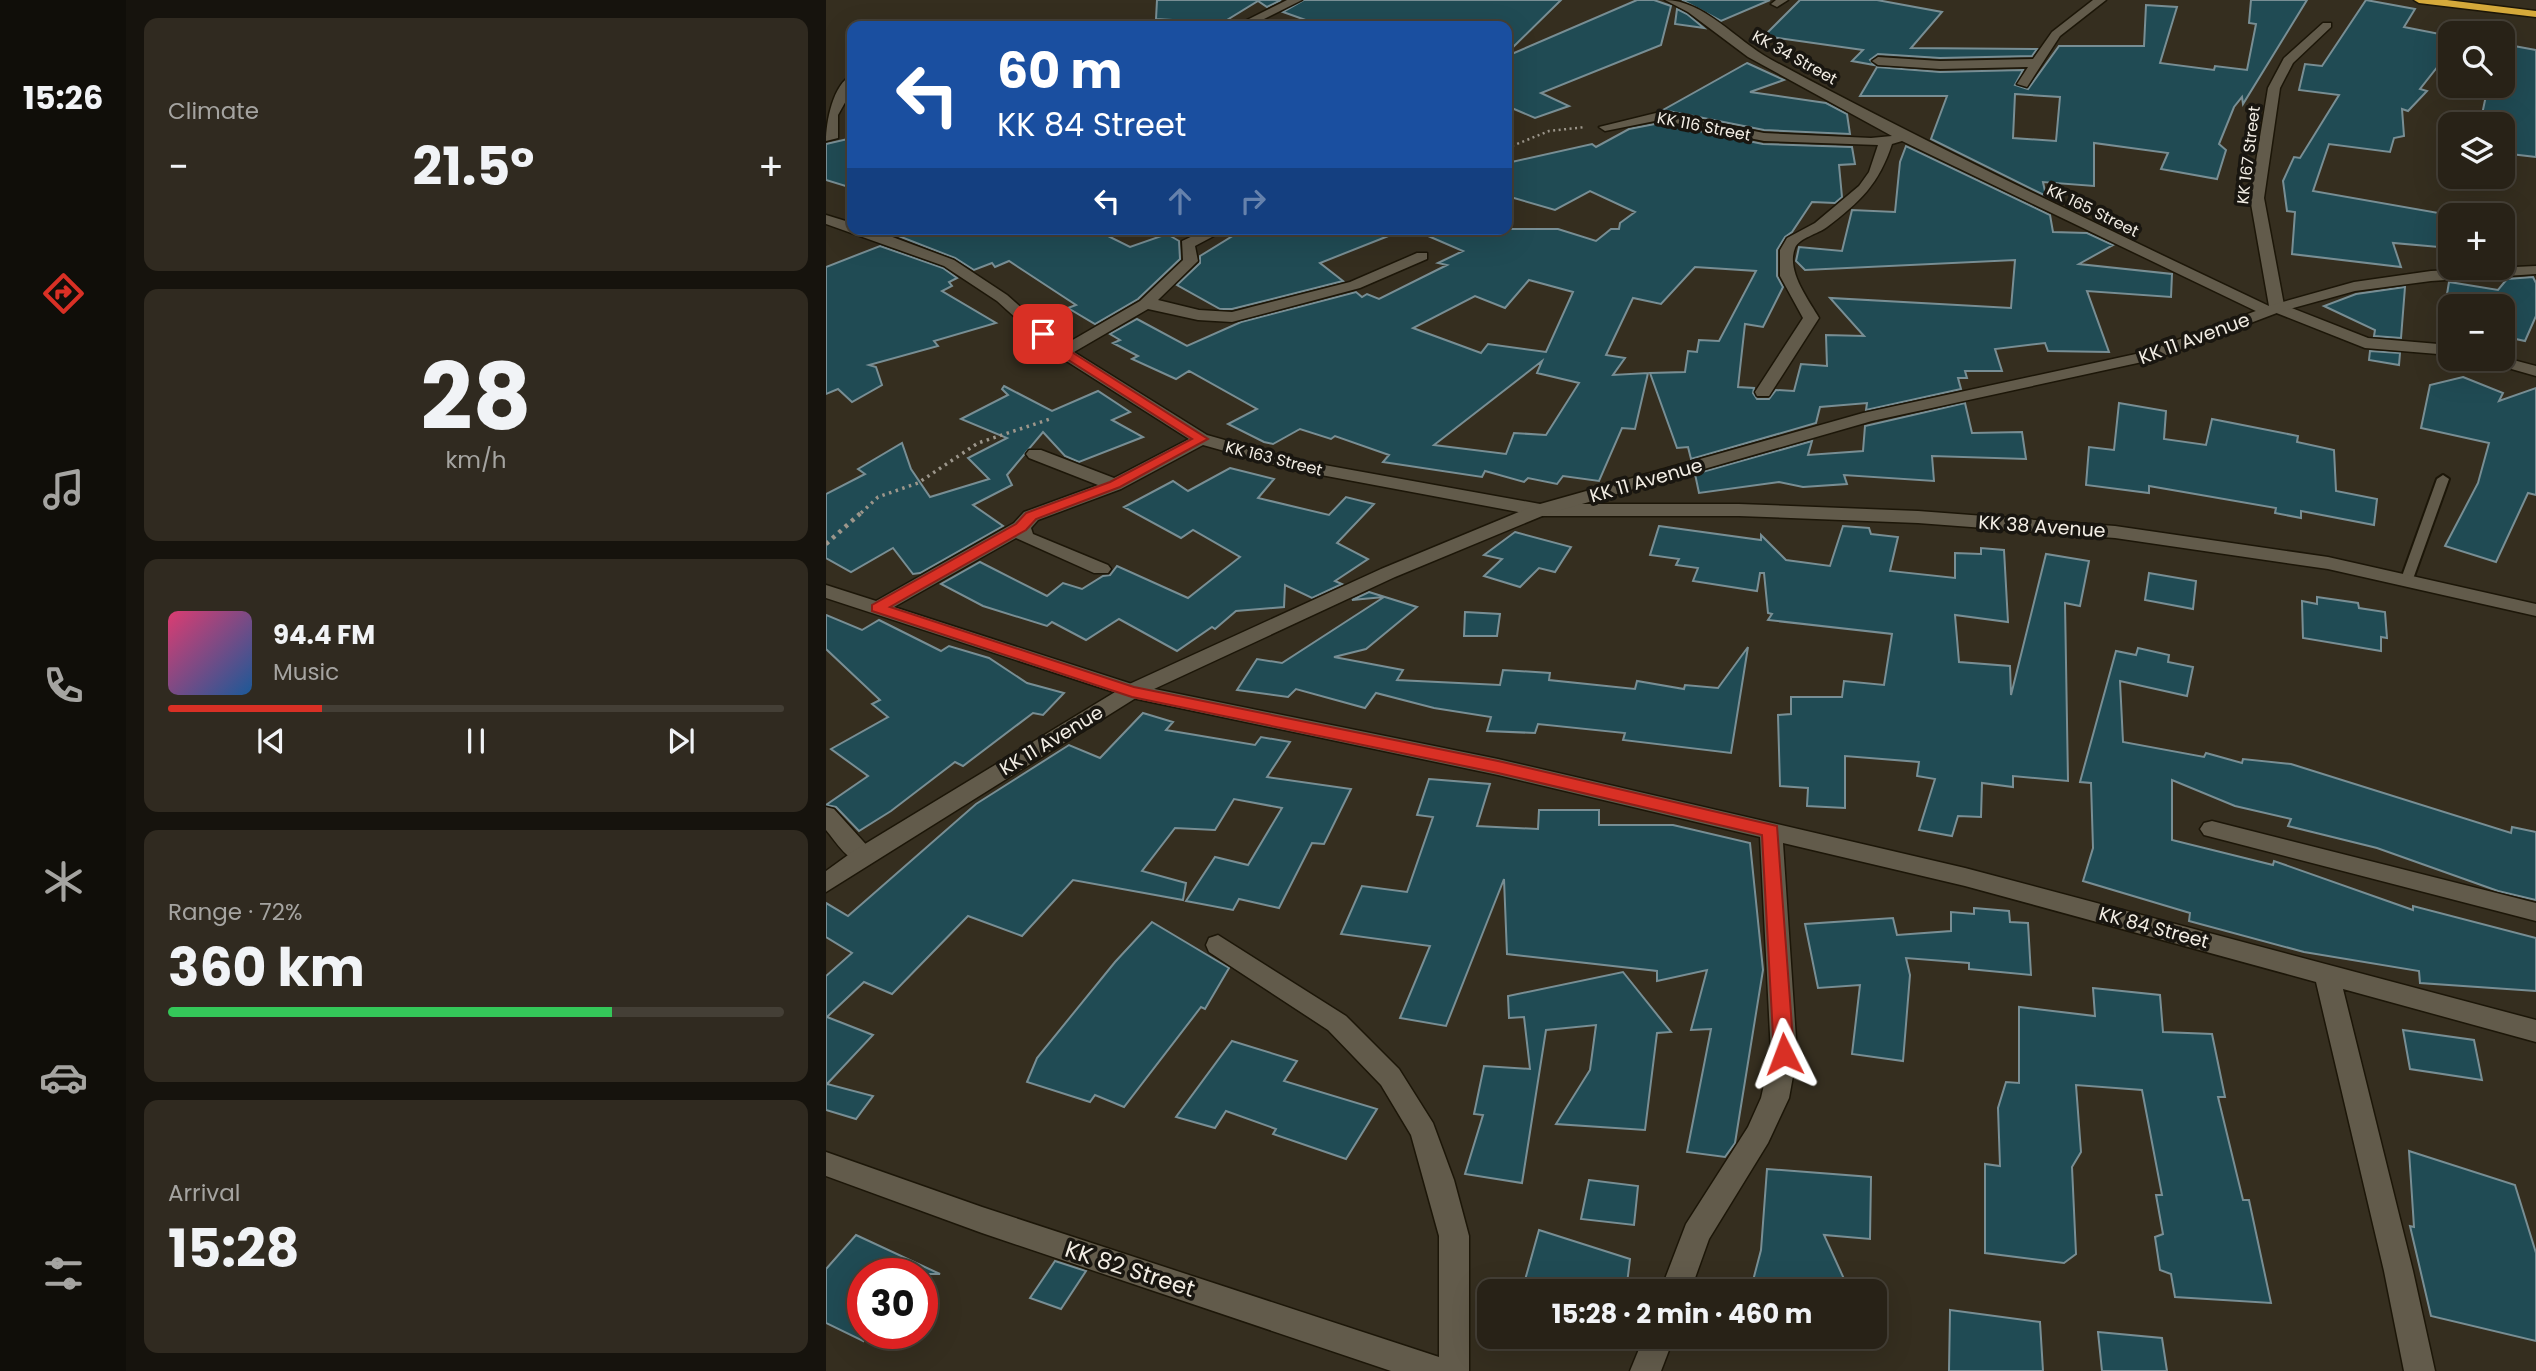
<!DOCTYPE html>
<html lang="en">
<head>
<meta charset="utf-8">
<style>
  :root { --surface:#282217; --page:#302a20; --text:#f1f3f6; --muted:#a5a4a1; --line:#443f36; --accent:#d93025 }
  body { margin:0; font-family:Poppins,sans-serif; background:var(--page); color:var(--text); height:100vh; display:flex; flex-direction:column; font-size:26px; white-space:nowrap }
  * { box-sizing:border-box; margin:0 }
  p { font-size:23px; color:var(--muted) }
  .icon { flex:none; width:38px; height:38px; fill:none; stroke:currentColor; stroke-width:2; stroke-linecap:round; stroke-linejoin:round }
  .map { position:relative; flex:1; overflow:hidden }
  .panel { display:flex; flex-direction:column; gap:18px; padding:18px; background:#16130d; width:700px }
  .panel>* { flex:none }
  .hud { position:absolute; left:21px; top:21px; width:665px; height:214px; border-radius:14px; box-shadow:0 7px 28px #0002,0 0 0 2px var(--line); background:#1a4fa0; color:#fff; overflow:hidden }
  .buttons { position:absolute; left:1612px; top:21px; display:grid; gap:14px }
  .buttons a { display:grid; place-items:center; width:77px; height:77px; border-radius:14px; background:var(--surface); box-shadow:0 7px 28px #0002,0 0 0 2px var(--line); font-size:35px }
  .speed { position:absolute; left:21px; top:1258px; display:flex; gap:14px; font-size:35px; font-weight:700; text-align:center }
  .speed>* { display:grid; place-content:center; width:91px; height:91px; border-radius:50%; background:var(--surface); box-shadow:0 7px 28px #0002,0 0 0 2px var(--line); line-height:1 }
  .speed .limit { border:10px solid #d22; background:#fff; color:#111 }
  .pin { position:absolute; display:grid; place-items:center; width:60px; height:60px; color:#fff; margin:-30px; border-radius:14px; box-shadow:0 4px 10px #0006 }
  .me { position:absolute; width:77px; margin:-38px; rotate:357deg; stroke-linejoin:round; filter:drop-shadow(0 0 5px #0008) }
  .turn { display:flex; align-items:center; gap:24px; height:147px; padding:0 35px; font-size:32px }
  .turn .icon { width:91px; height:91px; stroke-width:2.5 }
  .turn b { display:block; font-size:49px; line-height:60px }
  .lanes { display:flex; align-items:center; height:66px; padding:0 35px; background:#0003; justify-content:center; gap:35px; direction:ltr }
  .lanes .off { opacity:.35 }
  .big { font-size:52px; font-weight:700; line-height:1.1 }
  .panel .widget { flex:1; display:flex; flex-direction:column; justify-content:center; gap:10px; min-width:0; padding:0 24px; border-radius:14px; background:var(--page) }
  .panel .dial { align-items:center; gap:0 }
  .dial b { font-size:91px; line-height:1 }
  .song { display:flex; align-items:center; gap:21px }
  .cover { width:84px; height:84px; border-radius:10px; background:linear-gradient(135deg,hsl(340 70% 55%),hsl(210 70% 35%)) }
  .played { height:7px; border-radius:4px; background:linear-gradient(90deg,var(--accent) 25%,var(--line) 25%) }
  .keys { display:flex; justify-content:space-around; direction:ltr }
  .heat { display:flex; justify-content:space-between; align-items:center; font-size:38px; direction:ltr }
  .charge { height:10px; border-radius:5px; background:linear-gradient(90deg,#34c759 72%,var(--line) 0) }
  .trip { position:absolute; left:651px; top:1279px; width:410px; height:70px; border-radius:14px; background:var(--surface); box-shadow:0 7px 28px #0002,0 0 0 2px var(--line); font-weight:700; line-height:70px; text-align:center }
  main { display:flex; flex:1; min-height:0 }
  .dock { display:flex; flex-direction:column; width:126px; justify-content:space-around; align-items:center; background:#100e09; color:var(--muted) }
  .dock .icon { width:49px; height:49px }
  .dock .on { color:var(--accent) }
  .dock b { font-size:32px; color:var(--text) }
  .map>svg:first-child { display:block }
</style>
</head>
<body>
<main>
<nav class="dock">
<b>15:26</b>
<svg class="icon on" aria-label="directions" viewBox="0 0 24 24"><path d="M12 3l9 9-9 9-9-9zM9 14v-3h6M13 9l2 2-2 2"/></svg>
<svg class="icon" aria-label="music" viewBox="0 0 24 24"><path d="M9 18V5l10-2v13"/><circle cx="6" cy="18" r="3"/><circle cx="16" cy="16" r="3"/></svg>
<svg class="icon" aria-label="phone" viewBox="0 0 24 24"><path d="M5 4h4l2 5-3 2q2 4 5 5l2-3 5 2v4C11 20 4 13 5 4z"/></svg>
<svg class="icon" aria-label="climate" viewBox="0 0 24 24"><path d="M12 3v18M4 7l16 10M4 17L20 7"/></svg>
<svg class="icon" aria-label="car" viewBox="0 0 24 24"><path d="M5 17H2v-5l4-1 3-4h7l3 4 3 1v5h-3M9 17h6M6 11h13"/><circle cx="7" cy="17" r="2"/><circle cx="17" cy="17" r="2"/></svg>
<svg class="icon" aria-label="filters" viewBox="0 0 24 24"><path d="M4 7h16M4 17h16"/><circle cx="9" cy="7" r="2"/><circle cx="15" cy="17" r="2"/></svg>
</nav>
<section class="panel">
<div class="widget"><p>Climate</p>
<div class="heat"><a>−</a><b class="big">21.5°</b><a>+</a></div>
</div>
<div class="widget dial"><b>28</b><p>km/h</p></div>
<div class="widget">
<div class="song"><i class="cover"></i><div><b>94.4 FM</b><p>Music</p></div></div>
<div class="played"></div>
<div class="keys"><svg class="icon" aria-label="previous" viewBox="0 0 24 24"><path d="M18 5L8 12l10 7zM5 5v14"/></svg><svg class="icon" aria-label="pause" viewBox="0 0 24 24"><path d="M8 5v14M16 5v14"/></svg><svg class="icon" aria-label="next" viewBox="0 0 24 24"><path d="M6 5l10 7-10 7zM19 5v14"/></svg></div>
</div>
<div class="widget"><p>Range · 72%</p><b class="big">360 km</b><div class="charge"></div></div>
<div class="widget"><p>Arrival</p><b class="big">15:28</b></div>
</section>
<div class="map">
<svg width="1710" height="1371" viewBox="0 0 1710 1371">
  <rect width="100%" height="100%" fill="#352e1f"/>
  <g fill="#204b54" stroke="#788e94" stroke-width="2" fill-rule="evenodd">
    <polygon points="331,0 455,0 441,7 432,1 396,23 330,19"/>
    <polygon points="478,0 735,0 681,53 681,26 536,26 499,20 488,23 457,12"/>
    <polygon points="811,0 828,0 845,6 835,45 715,93 743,106 709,118 681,106 681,56"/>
    <polygon points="856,0 944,0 895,21"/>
    <polygon points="974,0 1051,0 1116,12 1085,48 1211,49 1206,56 1114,58 1052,54 1044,60 1048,65 1026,61 1037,50 938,36"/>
    <path d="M1425,0H1481L1417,104L1416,97L1408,107L1393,144L1400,150L1391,179L1335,169L1342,153L1268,143V186L1217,182L1220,196L1105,139L1121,96H1034L1051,67L1114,72L1197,70L1189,85L1202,89L1233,46H1318L1320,5L1351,7L1334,63L1388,70L1389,66L1421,70L1430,24L1423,23ZM1189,94L1234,97L1230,141L1187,138Z"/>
    <polygon points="1540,0 1589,9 1578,27 1624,36 1624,51 1594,89 1601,91 1582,111 1576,109 1578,136 1568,138 1564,152 1503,144 1487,191 1624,215 1624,248 1567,243 1575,267 1466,254 1469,212 1461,211 1457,181 1468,157 1474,158 1513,95 1473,90 1479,64 1496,66"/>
    <polygon points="851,9 861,14 878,28 849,24"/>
    <polygon points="1688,46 1710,50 1710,157 1676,153 1676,124 1654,124 1662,86 1676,86 1676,61"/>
    <polygon points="921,63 958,80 924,92 1000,103 1021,114 1024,134 938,130 837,110"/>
    <path d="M834,123L937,144L1026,147L1029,164L1013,165L1016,197L1009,203L986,202L966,232L959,237L951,250V276L957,287L937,327L919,324L912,387L928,388L927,393L931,399H943L950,390L968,391L975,364L1001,366L1000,335L1038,336L1004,298L1185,308L1189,260L979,270L970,261L973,247L1016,251L1026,210L1069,212L1074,162L1080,146L1224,215L1227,232L1261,233L1287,245L1253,264L1346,274L1345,297L1261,291L1283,352L1222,351L1219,343L1169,349L1176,371H1139L1141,378H1132L1135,389L1040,410L1041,403L994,407L990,423L865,459L862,447L851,448L824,373L859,372L862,351L871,352L873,340L893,341L930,271L869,267L835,304L807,298L780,355L799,358L787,375L822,373L809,429L796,428L773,481L737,476L731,484L702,478L698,482L659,471L656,477L557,462L563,455L509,436L505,439L474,429L447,444L438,442L402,424L431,409L363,371L350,379L306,359L312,356L287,343L294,340L284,334L311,319L361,346L415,322L530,292L536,297L541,294L553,299L621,265L612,263L637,251L586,229H732L770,241L785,229H793L794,223L809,212L764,191L729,210L681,196V163L766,144L770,147L803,129ZM703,280L747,292L720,352L662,344L655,353L587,328L649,296L679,308ZM716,361L711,373L753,383L720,435L688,433L680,454L608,445Z"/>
    <polygon points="26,138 26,188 0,180 0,144"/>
    <polygon points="94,229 268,229 304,247 341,234 353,241 354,259 312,299 269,324 242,308 250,305 183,261 169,267 166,263 148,270 129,258 75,237"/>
    <polygon points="418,229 575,229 575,231 494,263 517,281 406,309 394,309 351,285 374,263 374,256"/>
    <polygon points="54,246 117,268 131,278 123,282 126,286 116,291 170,323 108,341 112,346 43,365 50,367 56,385 26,402 12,389 0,394 0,267"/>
    <polygon points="1707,277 1710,283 1710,316 1699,341 1676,336 1676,306 1619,306 1623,282 1672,290 1681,279"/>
    <polygon points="1579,287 1575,338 1548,336 1549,330 1498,306 1530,294"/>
    <polygon points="1544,351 1574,353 1573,365 1543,360"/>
    <polygon points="1637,377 1677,393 1673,401 1710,388 1710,495 1702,493 1670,562 1619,546 1652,483 1663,443 1595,428 1604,385"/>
    <polygon points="178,386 226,411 272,391 304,412 286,420 317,437 253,462 239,456 217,432 181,475 186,485 147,505 177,526 94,573 87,574 67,548 25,572 0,558 0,494 39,474 32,469 76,443 85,469 104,497 163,479 142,458 181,438 135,419 182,395 176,389"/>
    <polygon points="1139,403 1146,433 1196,432 1200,459 1106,456 1108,481 1018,475 1021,484 977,487 953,482 873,493 869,474 986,441 982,455 1037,451 1039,426"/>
    <polygon points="1293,403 1340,411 1338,439 1380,445 1386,419 1472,436 1471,442 1508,450 1510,491 1551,499 1548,525 1475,511 1475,518 1449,513 1450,508 1323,486 1323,493 1260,485 1263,447 1288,450"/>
    <polygon points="404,468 448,479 432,498 503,515 520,497 548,504 511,543 542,559 509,581 516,584 486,598 459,585 458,607 410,611 389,629 386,627 351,651 293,619 260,640 226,622 221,626 157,606 115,584 154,562 221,596 237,583 256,589 277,576 284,575 291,566 362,598 414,557 367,530 355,538 298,507 347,481 362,491"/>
    <polygon points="833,526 935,540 935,535 960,560 1004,566 1017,526 1043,528 1045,534 1072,537 1064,571 1129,578 1129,553 1155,554 1155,548 1178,550 1182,622 1129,615 1133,662 1184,666 1185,695 1220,554 1263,561 1254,606 1239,603 1242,781 1187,776 1187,787 1156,783 1155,817 1132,816 1126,836 1093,830 1109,779 1091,776 1093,762 1019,756 1019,808 981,806 982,788 954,786 952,715 965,714 965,697 1016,697 1018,681 1058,685 1066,634 942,620 946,614 942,613 938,573 934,573 931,591 867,581 872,568 850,565 853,559 824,555"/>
    <polygon points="689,532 745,547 729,572 713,568 694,587 658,576 676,559 658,555"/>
    <polygon points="1323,573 1370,581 1367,609 1319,600"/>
    <polygon points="543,592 591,607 540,649 508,657 577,670 571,680 674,685 677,670 724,673 723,680 809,689 811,681 858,689 859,685 892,688 922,647 905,753 797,740 799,733 712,724 709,733 661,731 665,717 608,708 550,693 539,708 470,689 462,697 411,690 431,659 456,663 558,597 526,600"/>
    <polygon points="1491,597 1532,603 1533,608 1559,612 1561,638 1555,637 1555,651 1477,638 1476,601 1491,604"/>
    <polygon points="639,612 674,614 671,636 638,636"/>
    <polygon points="0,615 36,630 53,620 115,651 123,646 163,658 201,683 238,693 217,715 207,713 137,766 129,762 65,811 33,831 10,807 0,805 42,776 5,749 62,717 46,704 54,700 0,649"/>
    <polygon points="1312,648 1343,655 1342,662 1367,667 1361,696 1294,681 1297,742 1378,757 1380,753 1416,763 1417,759 1465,764 1685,833 1686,827 1710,832 1710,900 1672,891 1551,848 1462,826 1465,819 1409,806 1346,780 1346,840 1447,865 1448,861 1587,910 1587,906 1710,938 1710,991 1594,983 1593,971 1478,952 1363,921 1364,913 1257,881 1267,848 1265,783 1254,782 1290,651 1310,655"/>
    <polygon points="317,713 347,722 340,730 429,745 435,737 464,742 441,777 525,789 498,844 486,843 453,908 413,899 407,910 360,901 389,857 422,865 456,808 408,799 389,830 349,828 316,871 360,883 357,900 247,880 196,936 142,916 66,994 38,982 1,1017 47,1035 1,1084 47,1096 30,1119 0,1110 0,976 26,953 0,937 0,903 22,916 150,804 243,745 274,758"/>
    <polygon points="603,779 664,784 651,826 712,829 713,810 773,810 773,825 847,825 924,843 937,970 909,1143 899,1157 861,1152 885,1029 865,1030 881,970 831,981 831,971 681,954 678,879 620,1026 574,1018 604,946 515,934 536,886 581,892 607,817 591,815"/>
    <polygon points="1148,908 1183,911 1184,922 1202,923 1205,975 1143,969 1143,963 1080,958 1084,975 1077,1061 1026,1054 1034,985 992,988 979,924 1067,918 1071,935 1125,931 1125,912 1148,914"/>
    <polygon points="326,922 403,968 379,1009 375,1007 298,1107 269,1095 264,1102 201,1082 211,1058 289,962"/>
    <polygon points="797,972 845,1032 831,1033 819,1130 730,1124 764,1070 770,1025 720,1030 696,1183 639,1174 657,1115 648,1114 658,1066 704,1069 698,1017 683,1018 682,996"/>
    <polygon points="1267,988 1334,995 1337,1032 1386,1034 1399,1097 1392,1097 1417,1200 1423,1200 1445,1303 1349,1297 1345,1274 1334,1270 1329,1237 1337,1234 1330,1195 1336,1195 1316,1090 1250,1085 1255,1152 1246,1167 1250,1254 1238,1263 1159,1253 1159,1164 1174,1166 1172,1108 1180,1082 1193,1083 1193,1007 1269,1016"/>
    <polygon points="1577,1030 1648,1040 1656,1080 1584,1069"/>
    <polygon points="406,1041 471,1061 458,1081 551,1109 520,1159 447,1134 450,1129 400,1111 389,1128 350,1117"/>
    <polygon points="1583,1151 1689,1185 1710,1253 1710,1341 1605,1316 1584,1226 1588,1227"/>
    <polygon points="941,1169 1045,1177 1044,1239 998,1235 1024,1292 924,1292 935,1250"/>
    <polygon points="763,1180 812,1186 808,1225 755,1219"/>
    <polygon points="713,1230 804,1259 800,1292 732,1292 699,1280"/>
    <polygon points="30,1235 114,1274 37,1274 37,1341 0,1323 0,1269"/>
    <polygon points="229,1261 260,1271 235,1309 204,1298"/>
    <polygon points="1124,1310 1214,1322 1217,1371 1123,1371"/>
    <polygon points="1272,1332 1336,1338 1341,1371 1276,1371"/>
  </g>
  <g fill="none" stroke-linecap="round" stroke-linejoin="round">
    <defs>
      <polygon id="lane" points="1617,475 1623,479 1587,579 1581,583 1576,582 1575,579 1611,479"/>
      <g id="street">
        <polygon points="461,0 476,0 424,26 409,26"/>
        <path d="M839,0C878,0 911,41 944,59C1107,147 1275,226 1443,306L1424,198L1442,88L1458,58L1497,23H1505V27L1467,63L1454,88L1438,198L1458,305L1542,338L1624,345V355L1539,348L1448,312L1436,314L1076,141L1066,144C1053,184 1034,202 1001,227C992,234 973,238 969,248C960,271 982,299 993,318L943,396H931L929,392L977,318L954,276V250L961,238L989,223L1033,186L1043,172L1052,145L938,141L834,120L779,131L773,127L834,112L938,133L1045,138L1066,136L922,57L862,12Z"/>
        <polygon points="950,0 962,0 951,7 945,4"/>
        <polygon points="1267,0 1280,0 1234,36 1201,87 1191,84 1202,67 1114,69 1052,65 1046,61 1052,57 1114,61 1207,59 1226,32"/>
        <path d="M26,75V90L12,115V138L0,141C0,122 7,84 26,75Z"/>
        <polygon points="0,215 26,223 26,229 45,229 128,260 181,295 238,345 314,301 357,260 356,241 382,229 401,229 369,246 372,261 332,300 373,310 406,312 524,282 591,253 601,253 601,259 534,288 406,322 372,320 322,309 248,352 381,435 465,459 714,504 913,504 1092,511 1289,526 1502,557 1710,604 1710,616 1502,569 1289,538 1092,523 913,516 714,516 463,469 377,445 295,489 212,520 205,528 207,534 282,565 285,569 282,573 268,573 190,538 68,607 309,685 672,759 1139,868 1710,1020 1710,1042 1517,989 1587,1271 1609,1371 1578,1371 1558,1271 1490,982 1139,886 957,843 971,1054 963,1098 942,1143 883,1239 864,1292 834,1292 860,1224 922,1127 935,1098 945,1054 934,837 672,775 306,698 0,598 0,585 50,601 188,523 198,512 272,485 203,458 200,454 203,450 215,450 288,478 363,439 231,355 171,301 118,266 0,224"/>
        <polygon points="1676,357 1710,366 1710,376 1661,362 1659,359"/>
        <path d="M0,807L8,809L45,850L49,856L45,862C25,868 12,844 0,830Z"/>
        <polygon points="1386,821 1710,903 1710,921 1378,835 1374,829 1378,823"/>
        <polygon points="392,935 520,1016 573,1069 607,1123 628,1180 643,1236 643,1371 565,1371 156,1233 0,1176 0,1152 156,1207 613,1357 613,1236 585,1135 555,1085 502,1030 383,952 380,945 383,938"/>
        <polygon points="818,1337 848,1337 835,1371 804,1371"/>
      </g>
      <polygon id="secondary" points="1710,266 1710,274 1605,281 1529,291 1456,311 1330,359 1046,421 721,514 569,577 313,696 0,892 0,871 29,850 299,686 555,569 707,506 1037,413 1319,352 1446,305 1528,282 1605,271"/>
      <polygon id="highway" points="1588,0 1621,0 1710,11 1710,17 1593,3"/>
    </defs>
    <use href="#lane" stroke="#1c1608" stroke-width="4"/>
    <use href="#street" stroke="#1c1608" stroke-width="3"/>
    <use href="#secondary" stroke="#1c1608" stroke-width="3"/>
    <use href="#highway" stroke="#1c1608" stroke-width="3"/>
    <polyline stroke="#9c968b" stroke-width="2.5" stroke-dasharray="2 3.5" stroke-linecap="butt" points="681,148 723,131 760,127"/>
    <polyline stroke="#9c968b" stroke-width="3.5" stroke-dasharray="2.5 4.5" stroke-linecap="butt" points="35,513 52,497 92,483 152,443 227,418"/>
    <polyline stroke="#9c968b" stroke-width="4.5" stroke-dasharray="3.5 5" stroke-linecap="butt" points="0,544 37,511"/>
    <use href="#lane" fill="#625b4b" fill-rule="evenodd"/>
    <use href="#street" fill="#625b4b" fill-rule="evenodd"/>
    <use href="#secondary" fill="#625b4b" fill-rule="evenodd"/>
    <use href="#highway" fill="#d6aa3b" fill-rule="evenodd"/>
  </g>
  <polygon fill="#d93025" stroke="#8d1f18" stroke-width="2" points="213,331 221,331 241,349 382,439 294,487 210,519 200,530 64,607 308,687 672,761 951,826 968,1054 965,1060 951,1060 948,1054 936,835 672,773 306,697 46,611 46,605 190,524 200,513 284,482 366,439 233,354 213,336"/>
  <g text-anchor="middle" stroke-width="7" stroke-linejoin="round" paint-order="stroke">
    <g font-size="16" fill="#f2ede4" stroke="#191610">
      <text transform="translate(969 57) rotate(29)" y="6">KK 34 Street</text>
      <text transform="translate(878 126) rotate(11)" y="6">KK 116 Street</text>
      <text transform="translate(1422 155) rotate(-83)" y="6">KK 167 Street</text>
      <text transform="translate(1267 210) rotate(26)" y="6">KK 165 Street</text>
      <text transform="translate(448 458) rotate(14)" y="6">KK 163 Street</text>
    </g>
    <g font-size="19" fill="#f2ede4" stroke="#191610">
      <text transform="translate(1368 338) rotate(-20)" y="7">KK 11 Avenue</text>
      <text transform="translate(820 480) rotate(-16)" y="7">KK 11 Avenue</text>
      <text transform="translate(1216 526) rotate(4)" y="7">KK 38 Avenue</text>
      <text transform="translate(225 740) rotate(-31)" y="7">KK 11 Avenue</text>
      <text transform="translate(1328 927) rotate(15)" y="7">KK 84 Street</text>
    </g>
    <g font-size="23" fill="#f2ede4" stroke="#191610">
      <text transform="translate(304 1269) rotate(18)" y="8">KK 82 Street</text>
    </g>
  </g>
</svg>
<div class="buttons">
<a><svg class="icon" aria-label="search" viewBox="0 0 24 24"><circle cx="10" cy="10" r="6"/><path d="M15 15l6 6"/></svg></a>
<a><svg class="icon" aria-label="layers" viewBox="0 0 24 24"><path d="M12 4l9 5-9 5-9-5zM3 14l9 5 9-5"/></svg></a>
<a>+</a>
<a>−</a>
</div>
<div class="speed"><div class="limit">30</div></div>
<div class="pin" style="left:217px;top:334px;background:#d93025"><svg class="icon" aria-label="arrive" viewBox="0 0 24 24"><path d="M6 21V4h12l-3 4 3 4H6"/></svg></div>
<svg class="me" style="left:958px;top:1054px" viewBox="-20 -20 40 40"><path d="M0-17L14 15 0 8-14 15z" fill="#d93025" stroke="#fff" stroke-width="4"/></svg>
<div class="trip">15:28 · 2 min · 460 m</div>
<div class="hud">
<div class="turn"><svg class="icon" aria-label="left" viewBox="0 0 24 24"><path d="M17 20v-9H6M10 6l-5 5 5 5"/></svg><div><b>60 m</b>KK 84 Street</div></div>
<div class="lanes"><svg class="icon" aria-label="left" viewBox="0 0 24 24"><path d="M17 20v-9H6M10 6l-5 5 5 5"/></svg><svg class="icon off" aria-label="ahead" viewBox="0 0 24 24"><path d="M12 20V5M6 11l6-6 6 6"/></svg><svg class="icon off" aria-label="right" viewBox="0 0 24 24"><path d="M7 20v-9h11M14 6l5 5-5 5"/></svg></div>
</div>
</div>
</main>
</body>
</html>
